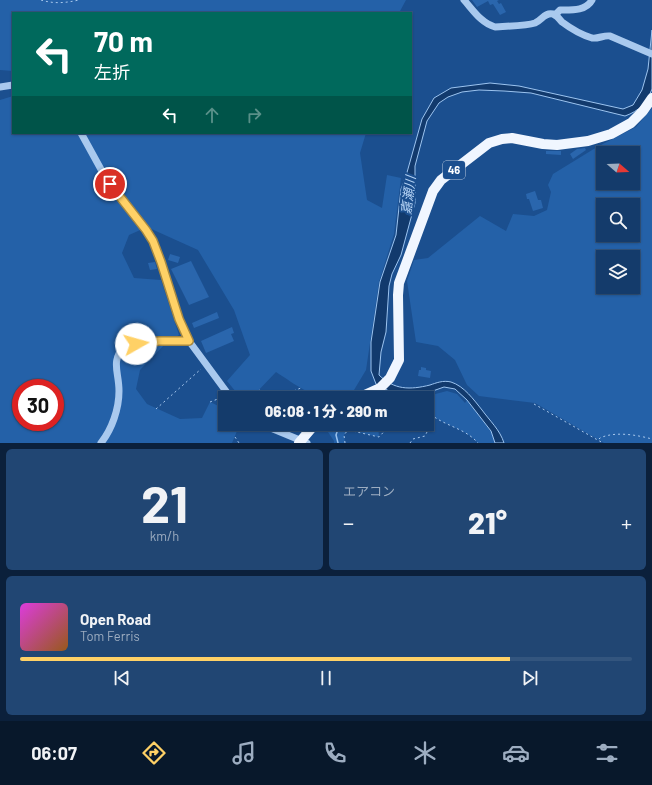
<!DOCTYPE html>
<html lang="ja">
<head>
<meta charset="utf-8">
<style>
  :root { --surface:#143b6b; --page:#214673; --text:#f1f3f6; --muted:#9dadc1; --line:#33557e; --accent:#ffd166 }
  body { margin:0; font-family:Barlow,"Noto Sans JP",sans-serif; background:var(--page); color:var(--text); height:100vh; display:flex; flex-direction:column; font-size:15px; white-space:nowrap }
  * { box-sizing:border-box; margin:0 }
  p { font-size:13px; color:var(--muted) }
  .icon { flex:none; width:22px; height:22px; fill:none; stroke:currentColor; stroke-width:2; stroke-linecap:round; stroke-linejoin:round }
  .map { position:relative; height:443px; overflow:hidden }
  .side { display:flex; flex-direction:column; gap:6px; padding:6px; background:#0b203b; flex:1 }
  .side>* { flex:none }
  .guide { position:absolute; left:12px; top:12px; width:400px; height:122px; border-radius:0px; box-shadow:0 1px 3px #0004,0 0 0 1px var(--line); background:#00695c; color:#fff; overflow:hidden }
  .needle { width:26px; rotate:109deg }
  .controls { position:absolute; left:596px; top:146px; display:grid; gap:8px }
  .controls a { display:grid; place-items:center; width:44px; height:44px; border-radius:0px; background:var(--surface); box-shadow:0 1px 3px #0004,0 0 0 1px var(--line); font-size:20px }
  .speed { position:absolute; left:12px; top:379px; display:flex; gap:8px; font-size:20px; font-weight:700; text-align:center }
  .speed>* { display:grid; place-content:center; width:52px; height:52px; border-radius:50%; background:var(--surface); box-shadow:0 1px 3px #0004,0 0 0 1px var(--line); line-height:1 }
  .speed .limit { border:6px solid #d22; background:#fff; color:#111 }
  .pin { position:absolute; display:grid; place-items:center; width:34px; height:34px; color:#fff; margin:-17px; border:2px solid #fff; border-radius:50%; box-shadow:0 1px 4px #0007 }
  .me { position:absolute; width:44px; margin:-22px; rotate:83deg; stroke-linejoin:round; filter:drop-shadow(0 0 3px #0008) }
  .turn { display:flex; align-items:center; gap:14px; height:84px; padding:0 16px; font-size:18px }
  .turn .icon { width:52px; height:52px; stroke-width:2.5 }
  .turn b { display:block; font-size:28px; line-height:34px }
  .lanes { display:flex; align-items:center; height:38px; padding:0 16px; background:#0003; justify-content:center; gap:20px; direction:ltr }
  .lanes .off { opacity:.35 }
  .big { font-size:30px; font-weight:800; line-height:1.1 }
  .side .widget { flex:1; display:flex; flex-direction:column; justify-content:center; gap:6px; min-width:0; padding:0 14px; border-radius:6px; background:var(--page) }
  .side .dial { align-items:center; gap:0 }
  .dial b { font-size:52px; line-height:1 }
  .song { display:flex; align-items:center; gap:12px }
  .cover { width:48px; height:48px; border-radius:6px; background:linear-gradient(135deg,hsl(300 70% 55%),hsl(30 70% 35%)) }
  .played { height:4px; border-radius:2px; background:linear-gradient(90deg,var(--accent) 80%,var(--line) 80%) }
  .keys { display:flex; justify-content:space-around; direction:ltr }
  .heat { display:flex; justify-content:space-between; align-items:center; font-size:22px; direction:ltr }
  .side .tiles { flex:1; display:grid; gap:6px; grid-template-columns:1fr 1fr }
  .widget:last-child { grid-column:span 2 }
  .trip { position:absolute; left:218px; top:391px; width:216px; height:40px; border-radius:0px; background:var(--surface); box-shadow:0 1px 3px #0004,0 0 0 1px var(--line); font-weight:800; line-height:40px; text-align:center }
  .dock { display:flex; height:64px; justify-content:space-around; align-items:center; background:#08182b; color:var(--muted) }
  .dock .icon { width:28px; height:28px }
  .dock .on { color:var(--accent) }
  .dock b { font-size:18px; color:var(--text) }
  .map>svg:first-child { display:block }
</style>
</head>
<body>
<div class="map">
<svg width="652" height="443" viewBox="0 0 652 443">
  <rect width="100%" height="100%" fill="#1b4f8f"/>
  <g fill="#2461a8" fill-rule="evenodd">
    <polygon points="0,0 406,0 399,13 13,13 13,71 0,70"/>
    <path d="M13,96V133H366L360,153L367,200L382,208L387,175L401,178L394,234L379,282L366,370L351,395C320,405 301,388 276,372L253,396L241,398L227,381L250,355L234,310L198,250L147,227L129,235L122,253L134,278L161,280L179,335L165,344L140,370L136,389L147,404L180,419L202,418L210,402L225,409V424H240L232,443H0V100ZM21,388H55V422H21Z"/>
    <path d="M652,108V443H604L535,403L479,396L467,385L455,360L438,346L416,342L407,281L414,260L428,258L480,216L506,231L513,214L534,216L547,210L551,192L548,185L553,174L597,147L636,127ZM603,153H633V183H603ZM603,205H633V235H603ZM603,257H633V287H603Z"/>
    <path d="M447,391L457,394L465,403L467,400L491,431L495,443H478C464,427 442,426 427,411V398H420Z"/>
    <polygon points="330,424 370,424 378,426 379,437 348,430 344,435 345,443 334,443 334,441 328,432"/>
  </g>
  <path fill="#123a6d" stroke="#9cc4f0" d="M652,30V89C647,103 639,111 625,116L531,93L504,91L479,90L462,92L448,97L439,103L427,121L415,166V203L401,255L392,274L389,286L386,332L381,352L379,375C394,390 410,390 430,385C436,383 443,380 451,382C464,386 474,400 482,410C490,421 500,430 504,443H495L491,431L467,400L455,389L444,387L430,392L404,395L389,391L376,384L371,371V342L380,282L396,235L401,189L406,176L422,119L434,98L451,88L490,83L519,86L623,109L633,105L642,90L648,69Z"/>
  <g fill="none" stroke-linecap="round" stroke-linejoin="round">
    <g stroke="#9cc4f0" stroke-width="1.5">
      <polyline points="348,424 375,430 385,424"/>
      <polyline points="338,443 336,435 339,426 344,424"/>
    </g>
  </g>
  <g fill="#2a66ad">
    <polygon points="472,0 499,0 497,1 499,4 501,3 506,12 500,15 493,4 490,5 488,1 477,7"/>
    <polygon points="585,148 586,150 573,159 570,154 577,149"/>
    <polygon points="546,151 561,151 561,155 546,154"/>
    <polygon points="535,191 538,200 541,200 543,208 533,211 529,199 527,199 526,194"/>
    <polygon points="170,254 180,257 178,263 168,260"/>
    <polygon points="191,261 209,297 189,305 171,269"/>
    <polygon points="155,262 157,269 150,270 148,263"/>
    <polygon points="217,312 219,318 194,328 192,323"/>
    <polygon points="232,327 234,333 231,334 234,341 206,353 201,341"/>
    <polygon points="421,367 426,368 426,370 431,371 430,378 418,376 419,370 421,370"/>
  </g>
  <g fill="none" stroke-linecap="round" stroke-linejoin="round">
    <g stroke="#a9c9ee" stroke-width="1" stroke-dasharray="2 3" stroke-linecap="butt">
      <path d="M41,0C54,4 65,3 79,0"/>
      <polyline points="259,390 274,398"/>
      <polyline points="275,398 301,388"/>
      <polyline points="210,402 223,397"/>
      <polyline points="534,404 603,443"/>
      <polyline points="156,409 201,369"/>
      <path d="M427,411C442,426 464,427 478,443"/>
      <polyline points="235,437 239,443"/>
      <path d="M599,439L600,438C615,431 637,435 652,439"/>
      <polyline points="345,443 344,435 348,430 379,437 391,424"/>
      <polyline points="410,443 413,439 425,436 434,418"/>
    </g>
    <g stroke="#a9c9ee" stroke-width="7">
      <path d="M464,0C473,10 481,23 495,27C505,26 526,26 535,23C542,20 545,12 553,14C557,15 559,19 562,22C570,28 582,35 592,38C598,39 604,35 610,36L652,54"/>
      <path d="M555,15L560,10C572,10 586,11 592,0"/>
      <polyline points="0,87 13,85"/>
      <polyline points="81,133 103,173 126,205 146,230 153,241 161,262 179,319 189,341 231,398"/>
      <polyline points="261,424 307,443"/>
      <path d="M101,443C112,429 119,409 119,391C119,371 110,362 125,345L159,341H189"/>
    </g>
    <g stroke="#f0f6ff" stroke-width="10">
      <polyline points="358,398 380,388 390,378 399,360 398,295 399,283 433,191 441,180 489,143 502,139 512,138 543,144 557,145 588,141 611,134 631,123 643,111 652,98"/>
      <polyline points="299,443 315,424"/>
    </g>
  </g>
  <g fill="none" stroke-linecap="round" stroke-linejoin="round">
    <defs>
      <polyline id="route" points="110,184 146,230 153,241 161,262 179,319 189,341 159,341 136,344"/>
    </defs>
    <use href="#route" stroke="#a68842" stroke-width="10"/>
    <use href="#route" stroke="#ffd166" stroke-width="7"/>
  </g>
  <g text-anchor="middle" stroke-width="4" stroke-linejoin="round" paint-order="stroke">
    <rect fill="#1b4f8f" stroke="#bbcadd" stroke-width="1" x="443" y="161" width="22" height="18" rx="3"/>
    <g font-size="11" font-weight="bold" fill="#fff">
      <text x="454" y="174">46</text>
    </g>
    <g font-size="13" font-style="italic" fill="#b5d3f5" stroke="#1b4f8f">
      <text transform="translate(408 195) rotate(-83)" y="5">嘉瀬川</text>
    </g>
  </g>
</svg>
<div class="controls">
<a><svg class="needle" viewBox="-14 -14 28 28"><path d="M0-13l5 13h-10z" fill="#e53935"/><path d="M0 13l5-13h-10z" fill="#9dadc1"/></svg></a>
<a><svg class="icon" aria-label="search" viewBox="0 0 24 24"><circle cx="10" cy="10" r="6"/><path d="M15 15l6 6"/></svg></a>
<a><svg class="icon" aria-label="layers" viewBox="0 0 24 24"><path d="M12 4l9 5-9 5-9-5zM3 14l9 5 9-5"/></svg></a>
</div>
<div class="speed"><div class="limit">30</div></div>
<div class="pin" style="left:110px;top:184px;background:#d93025"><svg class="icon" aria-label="arrive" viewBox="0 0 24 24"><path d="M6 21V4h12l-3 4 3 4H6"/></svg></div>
<svg class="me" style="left:136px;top:344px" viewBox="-20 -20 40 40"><circle r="19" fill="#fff"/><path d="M0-13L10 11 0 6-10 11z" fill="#ffd166"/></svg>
<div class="trip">06:08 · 1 分 · 290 m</div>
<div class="guide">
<div class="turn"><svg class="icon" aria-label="left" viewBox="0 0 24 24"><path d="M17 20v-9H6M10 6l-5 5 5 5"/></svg><div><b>70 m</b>左折</div></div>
<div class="lanes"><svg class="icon" aria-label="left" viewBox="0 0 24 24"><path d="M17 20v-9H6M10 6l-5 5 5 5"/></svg><svg class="icon off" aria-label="ahead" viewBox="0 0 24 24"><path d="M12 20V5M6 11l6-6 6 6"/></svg><svg class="icon off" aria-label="right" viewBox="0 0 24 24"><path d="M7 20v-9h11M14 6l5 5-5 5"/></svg></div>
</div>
</div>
<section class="side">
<div class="tiles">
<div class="widget dial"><b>21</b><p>km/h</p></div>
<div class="widget"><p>エアコン</p>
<div class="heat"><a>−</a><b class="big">21°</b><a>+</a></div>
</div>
<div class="widget">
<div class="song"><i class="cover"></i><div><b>Open Road</b><p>Tom Ferris</p></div></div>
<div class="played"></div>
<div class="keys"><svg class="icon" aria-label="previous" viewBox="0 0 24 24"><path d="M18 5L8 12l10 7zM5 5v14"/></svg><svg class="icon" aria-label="pause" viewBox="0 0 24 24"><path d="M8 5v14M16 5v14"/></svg><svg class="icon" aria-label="next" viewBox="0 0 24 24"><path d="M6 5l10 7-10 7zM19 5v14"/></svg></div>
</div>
</div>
</section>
<nav class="dock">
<b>06:07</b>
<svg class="icon on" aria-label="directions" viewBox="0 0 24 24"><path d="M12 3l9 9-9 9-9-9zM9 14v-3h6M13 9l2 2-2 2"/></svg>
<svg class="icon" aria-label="music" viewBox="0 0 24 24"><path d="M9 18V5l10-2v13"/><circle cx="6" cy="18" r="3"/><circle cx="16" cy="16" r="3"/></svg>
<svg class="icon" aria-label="phone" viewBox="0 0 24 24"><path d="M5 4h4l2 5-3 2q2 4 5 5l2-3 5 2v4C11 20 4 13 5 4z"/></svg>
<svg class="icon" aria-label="climate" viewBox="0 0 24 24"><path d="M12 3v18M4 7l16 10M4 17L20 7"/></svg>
<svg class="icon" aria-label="car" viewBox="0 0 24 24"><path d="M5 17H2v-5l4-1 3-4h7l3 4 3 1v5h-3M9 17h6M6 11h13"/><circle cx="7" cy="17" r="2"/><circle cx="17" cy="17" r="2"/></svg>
<svg class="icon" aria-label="filters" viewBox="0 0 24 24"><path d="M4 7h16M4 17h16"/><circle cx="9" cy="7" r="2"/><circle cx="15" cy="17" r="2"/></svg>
</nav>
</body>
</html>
